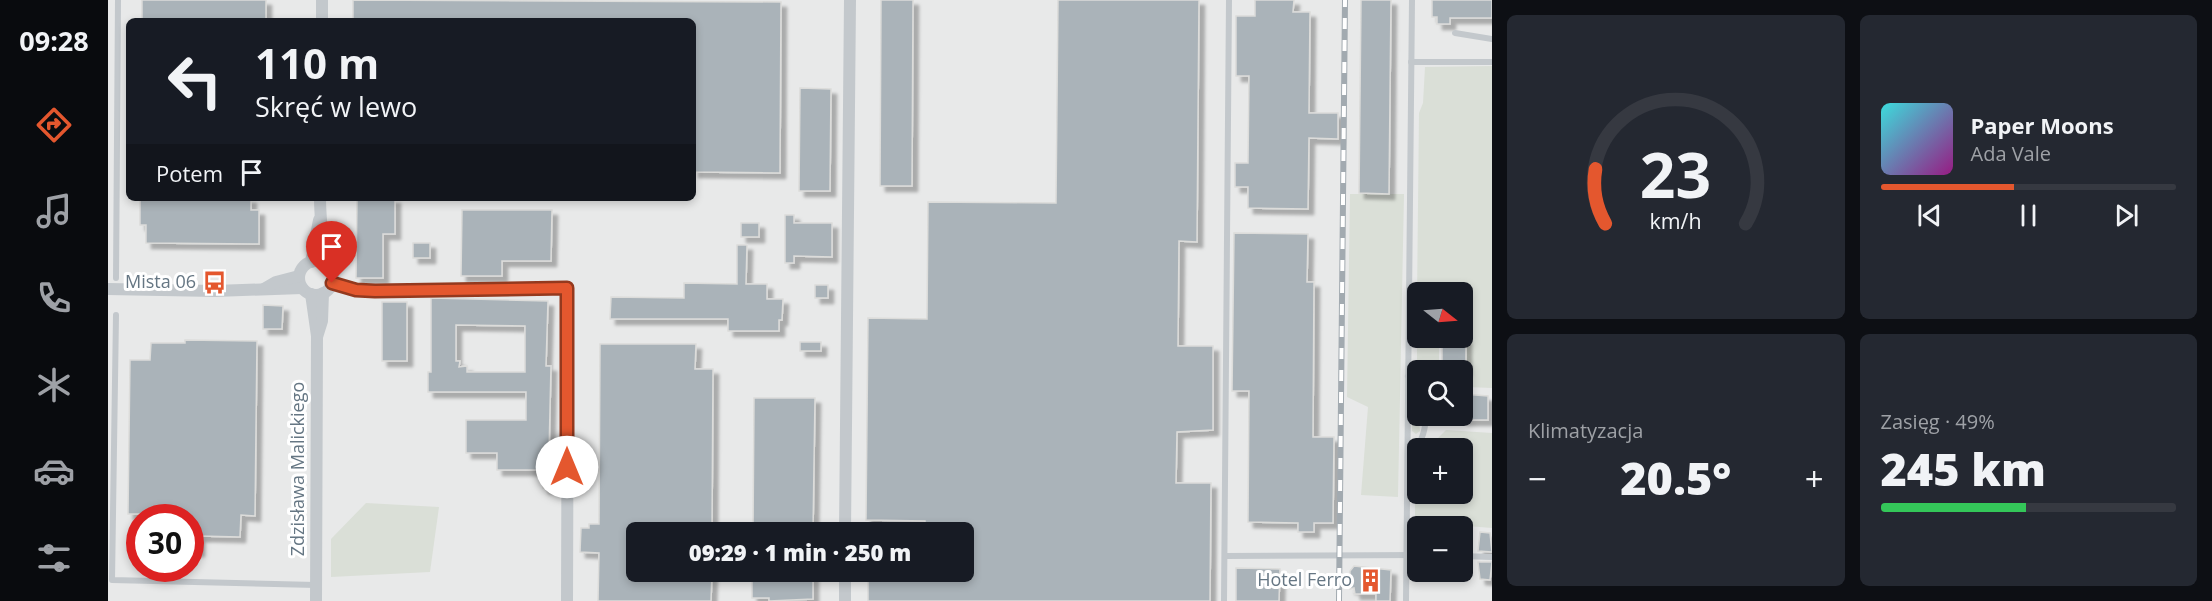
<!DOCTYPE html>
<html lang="pl">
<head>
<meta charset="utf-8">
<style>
  :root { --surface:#171b24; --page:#242831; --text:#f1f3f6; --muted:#9ea1a6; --line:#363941; --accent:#e4572e }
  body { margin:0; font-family:"Open Sans",sans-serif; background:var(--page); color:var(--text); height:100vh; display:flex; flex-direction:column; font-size:22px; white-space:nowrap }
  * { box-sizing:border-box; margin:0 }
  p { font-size:20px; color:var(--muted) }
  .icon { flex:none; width:33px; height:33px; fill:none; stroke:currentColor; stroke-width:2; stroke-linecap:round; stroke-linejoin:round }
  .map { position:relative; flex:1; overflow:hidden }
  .side { display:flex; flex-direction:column; gap:15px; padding:15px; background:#0d0f14; width:720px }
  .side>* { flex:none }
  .banner { position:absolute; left:18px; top:18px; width:570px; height:183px; border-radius:9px; box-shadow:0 3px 9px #0003; background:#171b24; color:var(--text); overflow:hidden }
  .needle { width:39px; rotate:107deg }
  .buttons { position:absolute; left:1299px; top:282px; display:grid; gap:12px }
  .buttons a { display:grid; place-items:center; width:66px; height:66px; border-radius:9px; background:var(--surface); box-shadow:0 3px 9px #0003; font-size:30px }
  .speed { position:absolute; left:18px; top:504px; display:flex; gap:12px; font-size:30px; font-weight:700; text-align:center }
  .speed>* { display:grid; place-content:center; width:78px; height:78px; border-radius:50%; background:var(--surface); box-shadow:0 3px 9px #0003; line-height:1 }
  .speed .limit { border:9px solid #d22; background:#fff; color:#111 }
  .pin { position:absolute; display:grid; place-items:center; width:51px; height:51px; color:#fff; margin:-62px -26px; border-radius:50% 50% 50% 0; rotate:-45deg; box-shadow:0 0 6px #0007 }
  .pin .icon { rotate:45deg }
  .me { position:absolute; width:66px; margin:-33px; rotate:0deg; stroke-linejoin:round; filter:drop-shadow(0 0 4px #0008) }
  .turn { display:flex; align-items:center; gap:21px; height:126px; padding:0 30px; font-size:27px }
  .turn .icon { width:78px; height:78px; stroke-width:2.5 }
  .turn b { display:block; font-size:42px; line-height:51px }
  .then { display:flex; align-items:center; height:57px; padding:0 30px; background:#0003; gap:12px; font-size:22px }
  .big { font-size:45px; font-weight:800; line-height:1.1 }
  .side .widget { flex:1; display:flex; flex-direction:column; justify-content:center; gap:9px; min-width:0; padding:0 21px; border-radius:9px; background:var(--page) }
  .side .dial { align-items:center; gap:0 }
  .dial svg { height:156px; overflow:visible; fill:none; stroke:var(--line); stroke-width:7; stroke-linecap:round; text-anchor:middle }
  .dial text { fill:var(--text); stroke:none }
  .song { display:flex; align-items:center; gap:18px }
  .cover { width:72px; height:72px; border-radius:9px; background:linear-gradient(135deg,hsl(180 70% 55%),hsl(310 70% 35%)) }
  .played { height:6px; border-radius:3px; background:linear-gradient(90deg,var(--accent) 45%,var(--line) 45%) }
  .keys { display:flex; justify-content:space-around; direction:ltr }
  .heat { display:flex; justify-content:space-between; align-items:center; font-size:33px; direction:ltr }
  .charge { height:9px; border-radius:4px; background:linear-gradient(90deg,#34c759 49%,var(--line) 0) }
  .side .tiles { flex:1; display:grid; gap:15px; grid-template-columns:repeat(2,1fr) }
  .trip { position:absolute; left:518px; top:522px; width:348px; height:60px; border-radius:9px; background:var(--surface); box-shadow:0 3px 9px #0003; font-weight:800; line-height:60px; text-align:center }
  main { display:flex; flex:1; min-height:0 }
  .tabs { display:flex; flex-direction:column; width:108px; justify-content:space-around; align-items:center; background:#090b0e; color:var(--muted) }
  .tabs .icon { width:42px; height:42px }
  .tabs .on { color:var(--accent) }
  .tabs b { font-size:27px; color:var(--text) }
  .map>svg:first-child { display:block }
</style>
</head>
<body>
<main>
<nav class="tabs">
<b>09:28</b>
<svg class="icon on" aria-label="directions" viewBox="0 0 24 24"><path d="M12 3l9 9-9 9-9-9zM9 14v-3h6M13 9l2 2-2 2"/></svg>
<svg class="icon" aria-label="music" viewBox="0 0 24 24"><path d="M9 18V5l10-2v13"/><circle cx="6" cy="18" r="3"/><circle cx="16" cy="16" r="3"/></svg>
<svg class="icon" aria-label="phone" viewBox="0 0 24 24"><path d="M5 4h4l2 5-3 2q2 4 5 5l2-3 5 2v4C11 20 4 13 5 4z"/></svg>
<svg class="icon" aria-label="climate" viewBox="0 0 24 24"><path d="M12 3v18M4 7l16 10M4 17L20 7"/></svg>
<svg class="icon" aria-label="car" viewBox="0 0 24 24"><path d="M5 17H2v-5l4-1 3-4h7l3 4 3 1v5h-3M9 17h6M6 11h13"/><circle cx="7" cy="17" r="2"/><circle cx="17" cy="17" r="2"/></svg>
<svg class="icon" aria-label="filters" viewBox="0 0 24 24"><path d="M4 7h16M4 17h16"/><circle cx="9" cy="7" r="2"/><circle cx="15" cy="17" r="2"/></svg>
</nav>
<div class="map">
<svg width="1384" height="601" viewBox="0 0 1384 601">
  <defs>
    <filter id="shadow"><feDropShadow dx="5.5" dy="5.5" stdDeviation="1.5" flood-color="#0004"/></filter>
  </defs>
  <rect width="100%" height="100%" fill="#fafaf8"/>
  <path fill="#e8e9e9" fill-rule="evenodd" d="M0,0H1384V601H0ZM21,21H585V198H21ZM1310,292H1354V338H1310ZM1310,370H1354V416H1310ZM1310,448H1354V494H1310ZM32,518H82V568H32ZM1310,526H1354V572H1310ZM528,532H855V572H528Z"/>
  <g fill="#dadfd7">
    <polygon points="1384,66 1384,388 1358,387 1358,297 1355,297 1354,292 1322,289 1321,292 1310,292 1309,299 1311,113 1315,103 1317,67"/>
    <polygon points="1242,194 1296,194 1290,497 1253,495 1260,407 1239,397"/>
    <polygon points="1309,304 1310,338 1331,338 1331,370 1312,370 1309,366"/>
    <polygon points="1308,396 1312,431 1308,434 1304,431 1304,399"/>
    <polygon points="1338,430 1384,433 1384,528 1359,526 1359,534 1355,534 1354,526 1310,526 1309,534 1307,534 1307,468 1309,462 1310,494 1354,494 1354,448 1320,448"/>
    <polygon points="258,503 331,507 322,572 223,577 223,539"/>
  </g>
  <g fill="#aab3b9" stroke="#dcdcda" stroke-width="1.5" fill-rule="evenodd" filter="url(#shadow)">
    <rect x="34" y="0" width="124" height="21"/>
    <polygon points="245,0 673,2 672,173 585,172 585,21 245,21"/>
    <polygon points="773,0 805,0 804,186 772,186"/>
    <polygon points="950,0 1091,0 1089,242 1071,241 1070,346 1105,346 1105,430 1069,432 1068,483 1103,483 1102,601 760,601 760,572 855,572 855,532 817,532 817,521 758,520 760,318 819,319 820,202 948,203"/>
    <polygon points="1147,0 1186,0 1185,12 1202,12 1201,113 1230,113 1230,139 1201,138 1200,209 1140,208 1140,187 1127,187 1127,163 1140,163 1141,76 1128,76 1128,16 1147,16"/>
    <polygon points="1253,0 1283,0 1281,194 1251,193"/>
    <polygon points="1324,0 1384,0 1384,18 1342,18 1342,24 1329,24 1329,17 1324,17"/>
    <polygon points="692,88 723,89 722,191 691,191"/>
    <polygon points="32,198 143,198 143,210 151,210 151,244 38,243 38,225 32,225"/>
    <polygon points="249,198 287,198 287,234 275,234 275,278 248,278"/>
    <polygon points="354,210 444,210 443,261 394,261 394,276 353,276"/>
    <polygon points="677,215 686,215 686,223 724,223 724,257 686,256 686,263 677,263"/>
    <rect x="633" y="223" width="18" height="14"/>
    <polygon points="1126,233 1200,234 1199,282 1206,282 1205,437 1226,437 1225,523 1206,523 1206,532 1190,532 1190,523 1140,522 1141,391 1124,391"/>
    <rect x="305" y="243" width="17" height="15"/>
    <polygon points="629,245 639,245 638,284 659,284 659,299 675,299 674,320 671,320 671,331 620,331 620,319 502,319 503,297 576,298 576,283 629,284"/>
    <rect x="707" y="285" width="13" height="13"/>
    <path d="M323,298L440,301L438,366H443L441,454H446V488H435V470H389V453H358V420H418V392H320V372H323ZM348,325L417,326V372H359V366L351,367L352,361H348Z"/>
    <rect x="274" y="302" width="25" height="59"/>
    <polygon points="155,305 175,306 174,329 155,329"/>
    <rect x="1334" y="338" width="24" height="32"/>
    <polygon points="77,340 149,341 147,516 133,515 132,537 91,536 91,551 82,551 82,518 31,518 31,514 20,514 22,360 42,360 43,343 77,343"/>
    <rect x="692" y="342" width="21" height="9"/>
    <polygon points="492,344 588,344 587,369 605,369 604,532 528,532 528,572 604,572 603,601 490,601 491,553 472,552 473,528 481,528 481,524 491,524"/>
    <polygon points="1354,394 1380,396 1380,420 1354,420"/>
    <polygon points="646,398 707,398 705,532 645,532"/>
    <polygon points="1372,532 1382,533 1384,552 1370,551"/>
    <polygon points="1370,562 1384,562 1382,580 1372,579"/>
    <polygon points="1246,566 1283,570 1282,601 1268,601 1268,594 1247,594 1246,588 1242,589 1242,571"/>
    <polygon points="1128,568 1172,569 1171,601 1128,601"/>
    <polygon points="644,572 705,572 705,599 661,601 661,598 644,598"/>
  </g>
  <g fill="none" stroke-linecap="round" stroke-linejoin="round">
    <g stroke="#c3c8cc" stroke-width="6">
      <polyline points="1347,33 1384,39"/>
      <polyline points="1303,62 1384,62"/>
      <polyline points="8,278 10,0"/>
      <polyline points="8,315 4,580 208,585"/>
      <polyline points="1300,376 1310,384"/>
      <path d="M1300,457C1313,443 1317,435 1318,416"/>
      <polyline points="1117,556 1310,555"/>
      <polyline points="1354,556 1384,557"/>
      <polyline points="1116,601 1121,0"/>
      <polyline points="1298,601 1304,0"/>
    </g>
    <g stroke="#c3c8cc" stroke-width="12">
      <polyline points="214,21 214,0"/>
      <path d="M212,198C212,221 216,239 214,263"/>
      <circle cx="208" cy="278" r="17"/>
      <polyline points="203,262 211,220"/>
      <polyline points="224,283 248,290 267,291 460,288 459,601"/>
      <polyline points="0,289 107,291 194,288"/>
      <polyline points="156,289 168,282 191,276"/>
      <polyline points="203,294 209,336"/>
      <polyline points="737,532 742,0"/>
      <polyline points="208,601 209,337 214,321 215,293"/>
      <polyline points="737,601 737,572"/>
    </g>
    <defs>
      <polyline id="rail" points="1231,601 1237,0"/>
    </defs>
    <use href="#rail" stroke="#a2aab0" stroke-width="6"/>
    <use href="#rail" stroke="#fff" stroke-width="4" stroke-dasharray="11" stroke-linecap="butt"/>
  </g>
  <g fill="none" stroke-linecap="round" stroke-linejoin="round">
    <defs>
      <polyline id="route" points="224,283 248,290 267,291 459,288 459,467"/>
    </defs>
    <use href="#route" stroke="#94391e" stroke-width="15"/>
    <use href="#route" stroke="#e4572e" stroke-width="10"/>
  </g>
  <defs>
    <symbol id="bus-bare" viewBox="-9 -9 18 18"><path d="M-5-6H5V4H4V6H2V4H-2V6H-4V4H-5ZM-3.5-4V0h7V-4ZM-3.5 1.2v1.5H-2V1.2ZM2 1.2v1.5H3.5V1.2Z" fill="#e4572e" stroke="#fff" stroke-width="2.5" paint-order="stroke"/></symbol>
    <symbol id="building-bare" viewBox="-9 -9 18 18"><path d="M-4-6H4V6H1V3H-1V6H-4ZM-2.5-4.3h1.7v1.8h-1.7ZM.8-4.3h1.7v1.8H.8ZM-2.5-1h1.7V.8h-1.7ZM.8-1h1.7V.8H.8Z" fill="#e4572e" stroke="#fff" stroke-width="2.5" paint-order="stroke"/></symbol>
  </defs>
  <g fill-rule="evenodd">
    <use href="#bus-bare" x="90" y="266" width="33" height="33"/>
    <use href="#building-bare" x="1246" y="564" width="33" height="33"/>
  </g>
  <g text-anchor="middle" stroke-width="6" stroke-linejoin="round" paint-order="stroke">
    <g font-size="18" fill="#657683" stroke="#fff" text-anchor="end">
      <text x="88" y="288">Mista 06</text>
      <text x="1244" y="586">Hotel Ferro</text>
    </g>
    <g font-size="18" fill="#657683" stroke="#fff">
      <text transform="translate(190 469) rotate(-90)" y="6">Zdzisława Malickiego</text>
    </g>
  </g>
</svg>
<div class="buttons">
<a><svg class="needle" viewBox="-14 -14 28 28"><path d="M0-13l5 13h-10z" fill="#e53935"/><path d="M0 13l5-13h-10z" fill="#9ea1a6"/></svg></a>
<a><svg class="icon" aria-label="search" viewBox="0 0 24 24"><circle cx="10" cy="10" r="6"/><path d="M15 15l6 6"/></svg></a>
<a>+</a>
<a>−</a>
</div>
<div class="speed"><div class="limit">30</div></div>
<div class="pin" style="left:224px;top:283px;background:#d93025"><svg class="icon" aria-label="arrive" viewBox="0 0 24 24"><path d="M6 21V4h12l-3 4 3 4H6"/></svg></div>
<svg class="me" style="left:459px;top:467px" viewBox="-20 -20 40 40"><circle r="19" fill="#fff"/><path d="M0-13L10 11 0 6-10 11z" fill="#e4572e"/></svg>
<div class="trip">09:29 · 1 min · 250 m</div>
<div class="banner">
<div class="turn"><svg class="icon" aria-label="left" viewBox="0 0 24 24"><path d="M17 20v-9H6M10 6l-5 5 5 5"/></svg><div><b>110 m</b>Skręć w lewo</div></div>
<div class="then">Potem<svg class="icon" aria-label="arrive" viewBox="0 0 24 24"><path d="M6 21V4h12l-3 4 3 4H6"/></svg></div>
</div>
</div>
<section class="side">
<div class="tiles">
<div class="widget dial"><svg viewBox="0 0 100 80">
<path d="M14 69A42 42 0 1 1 86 69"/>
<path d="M14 69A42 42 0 0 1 9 41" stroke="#e4572e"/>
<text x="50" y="56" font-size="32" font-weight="700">23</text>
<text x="50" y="72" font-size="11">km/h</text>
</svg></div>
<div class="widget">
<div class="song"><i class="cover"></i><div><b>Paper Moons</b><p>Ada Vale</p></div></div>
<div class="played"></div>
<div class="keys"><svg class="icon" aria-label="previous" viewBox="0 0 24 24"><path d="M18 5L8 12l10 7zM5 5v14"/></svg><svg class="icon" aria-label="pause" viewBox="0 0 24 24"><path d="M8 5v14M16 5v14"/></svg><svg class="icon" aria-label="next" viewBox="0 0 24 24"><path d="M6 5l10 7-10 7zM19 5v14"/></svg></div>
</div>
<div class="widget"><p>Klimatyzacja</p>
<div class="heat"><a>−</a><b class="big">20.5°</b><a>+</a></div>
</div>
<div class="widget"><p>Zasięg · 49%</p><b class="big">245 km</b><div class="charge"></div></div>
</div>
</section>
</main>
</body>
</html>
